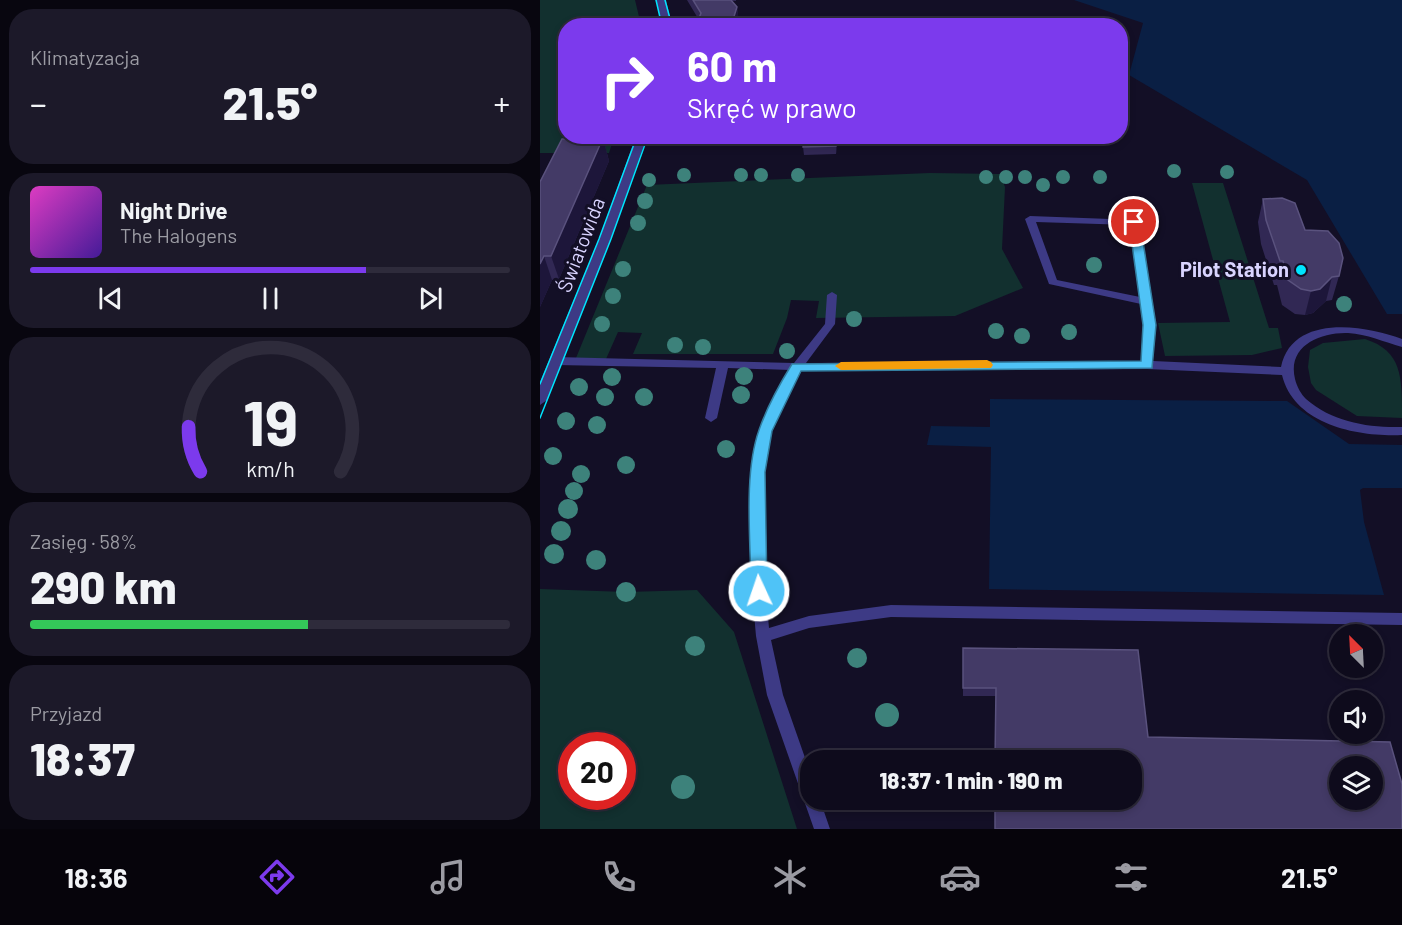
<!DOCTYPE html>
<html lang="pl">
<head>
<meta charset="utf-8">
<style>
  :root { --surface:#0e0b1c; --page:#1c1929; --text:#f1f3f6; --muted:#9b9ba3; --line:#2e2b3b; --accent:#7c3aed }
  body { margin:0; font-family:Barlow,sans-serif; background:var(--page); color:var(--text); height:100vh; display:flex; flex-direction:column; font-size:22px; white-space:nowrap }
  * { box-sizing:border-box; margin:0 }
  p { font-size:20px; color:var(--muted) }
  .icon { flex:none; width:33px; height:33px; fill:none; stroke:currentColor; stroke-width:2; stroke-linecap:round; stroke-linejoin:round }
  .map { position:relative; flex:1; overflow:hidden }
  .sheet { display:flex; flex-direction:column; gap:9px; padding:9px; background:#08060f; width:540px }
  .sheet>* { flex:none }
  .top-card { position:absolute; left:18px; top:18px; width:570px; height:126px; border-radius:24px; box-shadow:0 3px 9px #0003,0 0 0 2px var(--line); background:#7c3aed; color:#fff; overflow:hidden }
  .needle { width:39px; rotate:336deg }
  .tools { position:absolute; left:789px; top:624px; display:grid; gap:12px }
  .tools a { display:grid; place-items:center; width:54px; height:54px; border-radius:50%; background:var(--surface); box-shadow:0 3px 9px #0003,0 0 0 2px var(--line); font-size:30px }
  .speed { position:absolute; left:18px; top:732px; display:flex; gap:12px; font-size:30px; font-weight:700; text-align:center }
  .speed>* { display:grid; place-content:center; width:78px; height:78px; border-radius:50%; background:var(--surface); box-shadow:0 3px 9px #0003,0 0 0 2px var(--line); line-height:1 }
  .speed .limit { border:9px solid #d22; background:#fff; color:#111 }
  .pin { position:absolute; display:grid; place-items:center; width:51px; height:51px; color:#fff; margin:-26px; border:3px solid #fff; border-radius:50%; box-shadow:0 2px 6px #0007 }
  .me { position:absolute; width:66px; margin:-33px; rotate:357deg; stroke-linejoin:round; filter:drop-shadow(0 0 4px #0008) }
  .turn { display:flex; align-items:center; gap:21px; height:126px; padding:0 30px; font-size:27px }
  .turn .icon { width:78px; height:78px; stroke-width:2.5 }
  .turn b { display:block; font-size:42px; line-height:51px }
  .big { font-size:45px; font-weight:800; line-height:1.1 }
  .sheet .card { flex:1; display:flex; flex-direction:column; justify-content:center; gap:9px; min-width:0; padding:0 21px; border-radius:24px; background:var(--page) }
  .sheet .dial { align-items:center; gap:0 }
  .dial svg { height:156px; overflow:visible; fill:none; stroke:var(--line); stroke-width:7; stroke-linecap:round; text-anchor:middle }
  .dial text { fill:var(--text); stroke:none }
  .song { display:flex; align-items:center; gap:18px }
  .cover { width:72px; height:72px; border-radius:9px; background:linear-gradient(135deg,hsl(310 70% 55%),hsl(260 70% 35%)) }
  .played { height:6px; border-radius:3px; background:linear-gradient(90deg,var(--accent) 70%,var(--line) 70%) }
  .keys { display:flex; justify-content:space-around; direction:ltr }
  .heat { display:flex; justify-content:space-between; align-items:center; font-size:33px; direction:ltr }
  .charge { height:9px; border-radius:4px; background:linear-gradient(90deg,#34c759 58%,var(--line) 0) }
  .trip { position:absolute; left:260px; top:750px; width:342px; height:60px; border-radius:24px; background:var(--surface); box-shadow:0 3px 9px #0003,0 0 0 2px var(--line); font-weight:800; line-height:60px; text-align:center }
  .tab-bar { display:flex; height:96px; justify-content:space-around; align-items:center; background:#06040b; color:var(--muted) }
  .tab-bar .icon { width:42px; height:42px }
  .tab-bar .active { color:var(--accent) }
  .tab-bar b { font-size:27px; color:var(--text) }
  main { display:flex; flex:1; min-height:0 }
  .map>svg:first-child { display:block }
</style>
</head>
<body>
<main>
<section class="sheet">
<div class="card"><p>Klimatyzacja</p>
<div class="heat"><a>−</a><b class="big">21.5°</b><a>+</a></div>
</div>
<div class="card">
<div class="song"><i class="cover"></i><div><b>Night Drive</b><p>The Halogens</p></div></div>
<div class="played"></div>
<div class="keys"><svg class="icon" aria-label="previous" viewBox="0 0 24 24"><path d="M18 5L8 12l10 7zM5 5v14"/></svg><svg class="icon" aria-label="pause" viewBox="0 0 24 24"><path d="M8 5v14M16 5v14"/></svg><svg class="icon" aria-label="next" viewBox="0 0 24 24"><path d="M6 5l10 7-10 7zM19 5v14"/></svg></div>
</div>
<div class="card dial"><svg viewBox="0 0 100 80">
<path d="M14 69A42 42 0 1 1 86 69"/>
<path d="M14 69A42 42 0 0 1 8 46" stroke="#7c3aed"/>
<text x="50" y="56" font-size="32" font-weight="700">19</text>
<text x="50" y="72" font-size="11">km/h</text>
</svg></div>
<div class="card"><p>Zasięg · 58%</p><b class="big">290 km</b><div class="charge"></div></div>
<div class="card"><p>Przyjazd</p><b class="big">18:37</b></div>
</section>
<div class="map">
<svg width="862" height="829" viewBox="0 0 862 829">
  <rect width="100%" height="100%" fill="#130f26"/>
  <g fill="#12302f" fill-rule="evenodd">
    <polygon points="0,0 95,0 101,25 26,26 26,136 74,137 69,153 0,153"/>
    <polygon points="390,173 460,174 465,187 462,249 483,288 415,316 276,318 279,301 251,300 247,318 233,354 93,354 102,333 78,332 66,359 36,358 107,185"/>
    <polygon points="652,183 683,183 729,328 738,328 742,348 712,355 625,356 618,323 690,322"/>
    <path d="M825,339C862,351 862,376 862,418L817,416L776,390L771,383L768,367L770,350L783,343Z"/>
    <path d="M0,589L86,592L157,590L194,632L257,829H0ZM32,746H82V796H32Z"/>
  </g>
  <g fill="#0a1f44">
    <polygon points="534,0 862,0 862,314 847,314 767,180 589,75 603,23"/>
    <polygon points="450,399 747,401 809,444 862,445 862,488 823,488 820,490 824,522 844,595 449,589 451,447 387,445 391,426 450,427"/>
  </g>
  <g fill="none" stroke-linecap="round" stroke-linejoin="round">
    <path fill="#3d3a85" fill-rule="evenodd" d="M490,216L597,220L615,325L613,361L741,367C752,313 826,325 862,339V347C844,342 827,334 808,333C780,332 747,346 755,379C757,387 761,394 766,399C792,422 829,428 862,427V435C818,437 754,425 742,375L607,369L261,371C252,388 235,415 231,434C217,492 224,568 229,628L269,616L351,605L862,613V625L351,617L269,628L231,640L243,695L270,772V800H280L290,829H274L227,695L216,636L210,569L212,472L219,431L250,370L188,368L177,418L171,422L165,418L176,368L16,365L10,361L16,357L254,363L285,324L287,295L292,292L297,295L295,324L266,363L602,361L605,325L601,304L509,284L485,219ZM496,222L590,225L600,297L517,280Z"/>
    <g fill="#3d3a85" fill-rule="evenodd">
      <polygon points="116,0 126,0 132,26 122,26"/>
      <polygon points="96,136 107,136 71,239 7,400 0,405 0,382 59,239"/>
    </g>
    <g stroke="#00e5ff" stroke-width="1.5">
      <polyline points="116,0 122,26"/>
      <polyline points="125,0 132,26"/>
      <polyline points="0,384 59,239 97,136"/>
      <polyline points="0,418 71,239 108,136"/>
    </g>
  </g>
  <g fill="#3d827b">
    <circle cx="634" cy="171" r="7"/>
    <circle cx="687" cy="172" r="7"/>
    <circle cx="144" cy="175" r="7"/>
    <circle cx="201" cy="175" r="7"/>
    <circle cx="221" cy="175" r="7"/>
    <circle cx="258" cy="175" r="7"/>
    <circle cx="446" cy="177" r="7"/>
    <circle cx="466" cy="177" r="7"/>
    <circle cx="485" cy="177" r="7"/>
    <circle cx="523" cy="177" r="7"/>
    <circle cx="560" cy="177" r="7"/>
    <circle cx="109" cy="180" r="7"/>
    <circle cx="503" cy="185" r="7"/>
    <circle cx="105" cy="201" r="8"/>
    <circle cx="98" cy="223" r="8"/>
    <circle cx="554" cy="265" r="8"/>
    <circle cx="83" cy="269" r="8"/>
    <circle cx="73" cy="296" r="8"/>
    <circle cx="804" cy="304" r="8"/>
    <circle cx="314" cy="319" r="8"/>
    <circle cx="62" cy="324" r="8"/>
    <circle cx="456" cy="331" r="8"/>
    <circle cx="529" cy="332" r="8"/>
    <circle cx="482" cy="336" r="8"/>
    <circle cx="135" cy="345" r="8"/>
    <circle cx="163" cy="347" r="8"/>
    <circle cx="247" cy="351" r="8"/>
    <circle cx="204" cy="376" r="9"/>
    <circle cx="72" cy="377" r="9"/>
    <circle cx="39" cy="387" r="9"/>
    <circle cx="201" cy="395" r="9"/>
    <circle cx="65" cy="397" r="9"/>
    <circle cx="104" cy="397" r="9"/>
    <circle cx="26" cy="421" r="9"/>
    <circle cx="57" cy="425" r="9"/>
    <circle cx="186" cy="449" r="9"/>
    <circle cx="13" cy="456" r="9"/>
    <circle cx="86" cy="465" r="9"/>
    <circle cx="41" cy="474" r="9"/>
    <circle cx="34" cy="491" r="9"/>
    <circle cx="28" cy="509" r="10"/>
    <circle cx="21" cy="531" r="10"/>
    <circle cx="14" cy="554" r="10"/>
    <circle cx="56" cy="560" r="10"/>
    <circle cx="86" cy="592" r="10"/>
    <circle cx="155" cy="646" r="10"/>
    <circle cx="317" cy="658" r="10"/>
    <circle cx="347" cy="715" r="12"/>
    <circle cx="143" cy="787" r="12"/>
  </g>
  <g fill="#312854">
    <polygon points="147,0 196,0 196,1 192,1 197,7 199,23 199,26 156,26 159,20"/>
    <polygon points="264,136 298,136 296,154 264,155 263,147"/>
    <polygon points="63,138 69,161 19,279 12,280 0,307 0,182"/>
    <polygon points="723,199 765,230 799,276 792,300 786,301 773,313 765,315 755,314 742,305 737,285 734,285 721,244 718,222"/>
    <polygon points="423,648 608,737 862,829 455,696 423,696"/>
  </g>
  <g fill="#1d163a">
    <polygon points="197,7 199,23 199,26 191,26"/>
    <polygon points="297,136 298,136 296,154 296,146"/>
    <polygon points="63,138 69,161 19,279 11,256"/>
    <polygon points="4,256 12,280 0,307 0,264"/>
    <polygon points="792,277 786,301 773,313 765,315 771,291"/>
  </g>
  <g fill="#433a66" stroke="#5a527e" stroke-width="1.5" fill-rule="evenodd">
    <polygon points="153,0 191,0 197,7 191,26 156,26 161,13"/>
    <polygon points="264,136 297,136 296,146 263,147"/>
    <polygon points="63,138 11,256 4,256 0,264 0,182 22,139"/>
    <polygon points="742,198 755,203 765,230 788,231 799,243 803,258 799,276 792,277 780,289 771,291 761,289 748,280 743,261 740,261 726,220 723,199"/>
    <path d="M423,648L598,650L608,737L850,742L862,784V829H455V800H591V760H455L456,688H423ZM800,766H832V800H800Z"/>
  </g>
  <path fill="#4fc3f7" stroke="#337fa1" stroke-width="1.5" d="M590,219H594L600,222L616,325L612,368L261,371L232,431L225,472L227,591L225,596L219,598L214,596L211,591C211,543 203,475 219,430C227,407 239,385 252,364L601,361L603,325L589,222Z"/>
  <polygon fill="#f59e0b" points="447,360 451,362 453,365 451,368 301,370 295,366 301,362"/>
  <circle fill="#00e5ff" stroke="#130f26" stroke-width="2" cx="761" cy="270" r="6"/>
  <g text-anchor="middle" stroke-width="6" stroke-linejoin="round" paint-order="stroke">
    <g font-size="20" fill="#d9d4ff" stroke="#130f26">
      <text transform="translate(41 245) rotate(-69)" y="7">Światowida</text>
    </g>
    <g font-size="20" font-weight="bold" fill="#d9d4ff" stroke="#130f26" text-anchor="end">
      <text x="749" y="277">Pilot Station</text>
    </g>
  </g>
</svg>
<div class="tools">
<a><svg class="needle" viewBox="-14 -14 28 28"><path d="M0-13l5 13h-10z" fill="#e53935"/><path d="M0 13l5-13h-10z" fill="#9b9ba3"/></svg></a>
<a><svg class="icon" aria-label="sound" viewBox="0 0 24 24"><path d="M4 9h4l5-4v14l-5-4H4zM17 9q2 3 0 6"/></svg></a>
<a><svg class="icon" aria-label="layers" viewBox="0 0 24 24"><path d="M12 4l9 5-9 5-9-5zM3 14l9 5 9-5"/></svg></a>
</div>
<div class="speed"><div class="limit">20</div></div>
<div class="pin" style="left:594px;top:222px;background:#d93025"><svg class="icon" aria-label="arrive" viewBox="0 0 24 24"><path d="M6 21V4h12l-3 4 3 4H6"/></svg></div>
<svg class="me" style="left:219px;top:591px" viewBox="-20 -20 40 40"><circle r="17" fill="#4fc3f7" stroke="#fff" stroke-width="3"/><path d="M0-11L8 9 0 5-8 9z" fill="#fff"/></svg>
<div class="trip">18:37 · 1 min · 190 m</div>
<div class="top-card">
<div class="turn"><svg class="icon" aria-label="right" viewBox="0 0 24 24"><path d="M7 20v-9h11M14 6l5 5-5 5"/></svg><div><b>60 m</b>Skręć w prawo</div></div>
</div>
</div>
</main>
<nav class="tab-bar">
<b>18:36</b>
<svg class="icon active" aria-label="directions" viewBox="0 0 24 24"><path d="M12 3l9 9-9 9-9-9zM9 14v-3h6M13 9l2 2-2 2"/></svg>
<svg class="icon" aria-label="music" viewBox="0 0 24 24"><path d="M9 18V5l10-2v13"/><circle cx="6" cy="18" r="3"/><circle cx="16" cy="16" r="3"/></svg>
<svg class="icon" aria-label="phone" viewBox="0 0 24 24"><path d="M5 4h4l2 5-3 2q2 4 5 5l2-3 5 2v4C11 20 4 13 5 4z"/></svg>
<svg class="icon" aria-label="climate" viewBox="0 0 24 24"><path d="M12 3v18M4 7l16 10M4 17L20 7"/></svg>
<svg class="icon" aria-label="car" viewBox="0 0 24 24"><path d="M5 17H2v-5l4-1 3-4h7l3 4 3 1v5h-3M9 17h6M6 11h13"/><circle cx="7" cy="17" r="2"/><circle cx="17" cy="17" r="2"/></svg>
<svg class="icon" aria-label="filters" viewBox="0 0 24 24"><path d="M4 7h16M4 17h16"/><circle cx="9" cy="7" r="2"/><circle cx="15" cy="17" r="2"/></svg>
<b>21.5°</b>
</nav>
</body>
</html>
